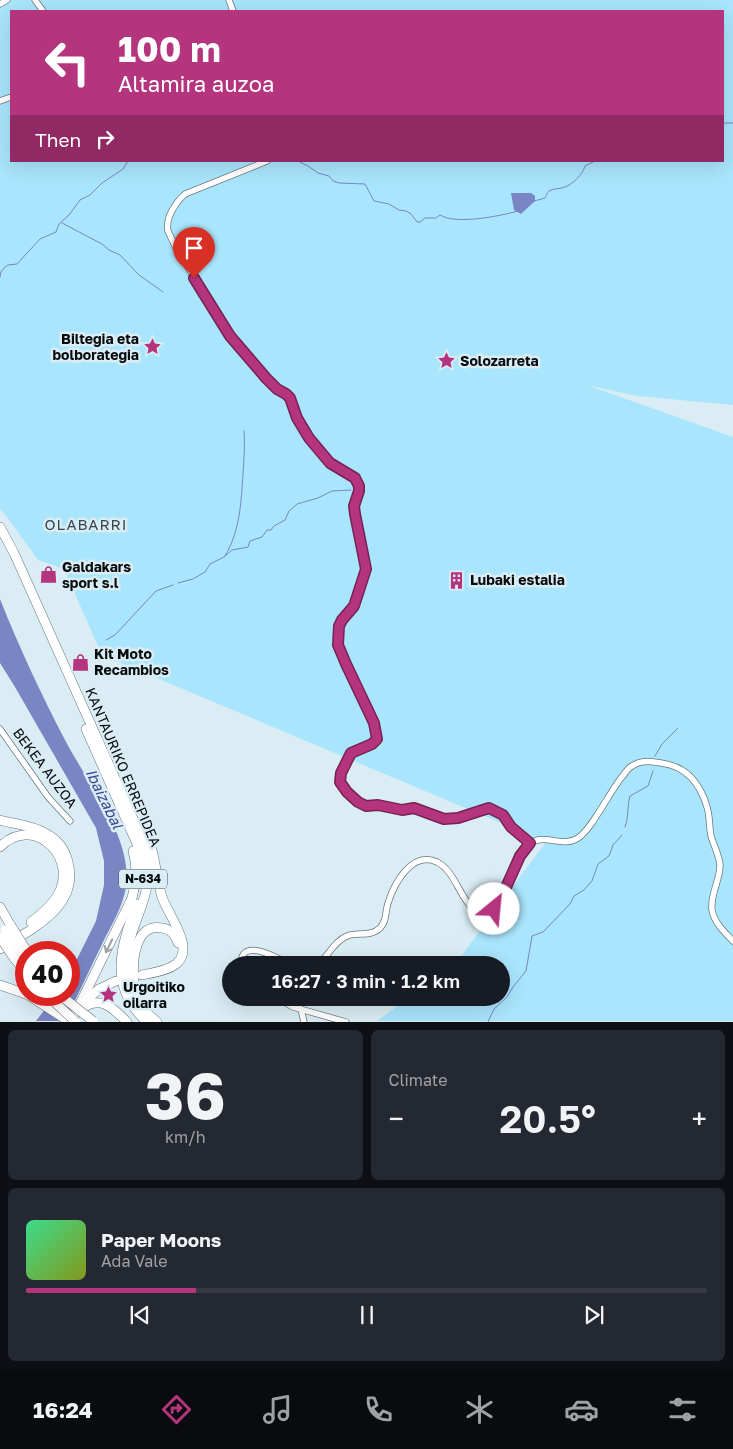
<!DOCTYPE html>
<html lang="en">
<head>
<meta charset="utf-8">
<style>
  :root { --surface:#171b24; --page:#242831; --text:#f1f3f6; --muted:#9ea1a6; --line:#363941; --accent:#b5347e }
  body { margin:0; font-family:"Golos Text",sans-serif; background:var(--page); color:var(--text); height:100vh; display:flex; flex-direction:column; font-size:19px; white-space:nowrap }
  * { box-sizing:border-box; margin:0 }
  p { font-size:16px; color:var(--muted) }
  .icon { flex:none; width:28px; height:28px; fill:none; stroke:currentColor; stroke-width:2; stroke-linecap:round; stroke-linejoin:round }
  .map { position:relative; height:1022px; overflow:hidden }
  .sheet { display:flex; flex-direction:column; gap:8px; padding:8px; background:#0d0f14; flex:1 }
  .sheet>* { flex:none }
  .banner { position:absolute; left:10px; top:10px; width:714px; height:152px; border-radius:0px; box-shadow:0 5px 20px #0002; background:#b5347e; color:#fff; overflow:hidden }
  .speed { position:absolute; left:15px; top:941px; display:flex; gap:10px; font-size:25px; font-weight:700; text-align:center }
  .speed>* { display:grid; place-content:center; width:65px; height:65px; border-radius:50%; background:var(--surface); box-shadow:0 5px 20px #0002; line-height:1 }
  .speed .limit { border:8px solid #d22; background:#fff; color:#111 }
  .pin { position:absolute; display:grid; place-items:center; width:42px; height:42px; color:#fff; margin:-51px -21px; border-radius:50% 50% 50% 0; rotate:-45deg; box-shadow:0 0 5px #0007 }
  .pin .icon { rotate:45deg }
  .me { position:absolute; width:55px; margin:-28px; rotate:28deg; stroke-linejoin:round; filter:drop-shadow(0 0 4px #0008) }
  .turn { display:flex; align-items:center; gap:18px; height:105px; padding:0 25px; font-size:22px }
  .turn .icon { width:65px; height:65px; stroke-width:2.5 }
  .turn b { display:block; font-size:35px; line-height:42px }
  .then { display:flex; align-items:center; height:48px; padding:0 25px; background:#0003; gap:10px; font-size:19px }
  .big { font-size:38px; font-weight:600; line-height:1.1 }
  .sheet .widget { flex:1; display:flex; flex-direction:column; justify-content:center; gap:8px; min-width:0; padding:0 18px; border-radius:8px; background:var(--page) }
  .sheet .dial { align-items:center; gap:0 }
  .dial b { font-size:65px; line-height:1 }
  .song { display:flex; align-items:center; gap:15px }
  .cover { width:60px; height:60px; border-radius:8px; background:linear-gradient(135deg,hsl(150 70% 55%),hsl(70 70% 35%)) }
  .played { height:5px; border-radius:2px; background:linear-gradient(90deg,var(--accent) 25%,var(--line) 25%) }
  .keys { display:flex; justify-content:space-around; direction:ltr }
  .heat { display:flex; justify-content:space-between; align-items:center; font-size:28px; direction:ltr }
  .sheet .tiles { flex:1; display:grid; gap:8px; grid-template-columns:1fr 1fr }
  .widget:last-child { grid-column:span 2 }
  .trip { position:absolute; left:222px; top:956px; width:288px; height:50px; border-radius:25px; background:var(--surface); box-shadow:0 5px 20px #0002; font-weight:600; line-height:50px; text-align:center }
  .tab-bar { display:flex; height:80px; justify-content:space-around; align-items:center; background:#090b0e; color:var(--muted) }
  .tab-bar .icon { width:35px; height:35px }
  .tab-bar .active { color:var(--accent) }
  .tab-bar b { font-size:22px; color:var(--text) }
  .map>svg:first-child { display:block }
</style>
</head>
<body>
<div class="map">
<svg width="733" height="1022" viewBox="0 0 733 1022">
  <rect width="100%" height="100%" fill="#daedf4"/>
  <path fill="#a9e5fc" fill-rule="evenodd" d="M0,0H733V405L637,396L587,385L733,437V1021H377L408,998H501V965H450L462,955L546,842L102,655L64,569L38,560L4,513L0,509ZM11,11H722V161H298L299,163L296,161H11Z"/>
  <g fill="#7986c3">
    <polygon points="511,193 531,193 535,196 535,201 521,214 514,210"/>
    <path d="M0,599C19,647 41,694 65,740C87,783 133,837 126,887C123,906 112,924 104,940C91,967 78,994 65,1021H36L56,995H69V975L96,921L104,885V861L96,828L15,687L0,663Z"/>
  </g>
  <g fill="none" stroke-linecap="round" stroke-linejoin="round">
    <g stroke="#7986c3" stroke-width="1">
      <polyline points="722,123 733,123"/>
      <path d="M298,161L308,166L318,173L329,176L333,181L339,183L365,184L374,201L389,204L399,210L406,211L411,214L417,222H420L425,218H436L440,215C456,225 500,216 518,211"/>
      <path d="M534,201L545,198C546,196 547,193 549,191C554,188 560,189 565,187C573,184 583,174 585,166L595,161"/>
      <polyline points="62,223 102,244 109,250 120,255 139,275 163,292"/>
      <polyline points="0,277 1,272 4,268 8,265 17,264 40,239 56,232 59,224 69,215 80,200 90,195 102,183 123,169 128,161"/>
      <path d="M225,556C240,531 241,503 243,474C244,459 245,445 244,431"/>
      <polyline points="178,583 193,579 205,572 210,564 224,557 232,550 248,547 250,541 262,537 267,530 271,530 274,526 285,520 289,511 297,504 318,498 332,491 351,490"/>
      <polyline points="106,640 115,635 156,591 173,585"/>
      <polyline points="655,756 662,744 678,728"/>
      <path d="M625,827C629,816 627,807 630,796L648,786L653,771"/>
      <polyline points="488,1022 494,1009 507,997 513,987 526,971 532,936 543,932 570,904 574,896 584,890 592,881 598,864 609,856 613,845 622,835"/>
    </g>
    <defs>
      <g id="minor">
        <polyline points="35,0 43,11"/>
        <polyline points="229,0 233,11"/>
        <polyline points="0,4 7,0"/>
        <polyline points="0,101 11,97"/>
        <path d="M267,161L185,194C176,202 165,218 168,231C170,236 173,241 175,246L230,336L266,378L290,398L301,426L322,455L330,463L355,479L359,487V491L354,507L355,514L366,569L354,606L342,620L339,626L338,645L341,653L374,723L378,736L372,744L351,753L341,773L340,781L347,792L358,802L366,806L379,805L402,810L414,808L444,819L458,818L489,808L496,811L503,815L516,831L531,843"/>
        <polyline points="0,729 48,797 70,821"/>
        <path d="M241,965C240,935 279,959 292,965"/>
        <path d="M317,965C328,957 334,941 347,936C357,932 371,937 380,928C387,921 385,912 388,903C394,884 412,850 437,862C458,873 459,903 481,914C486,913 490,913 495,909C505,899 514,865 523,851C539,827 560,850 578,838C592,829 610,791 622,777C625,773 628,768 632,766C640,760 652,761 661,763C686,766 700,783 707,807C710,816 709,827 711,836C714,846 719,855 720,865C720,881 710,894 712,910C714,922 724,932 733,941"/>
        <polyline points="281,998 286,1003 293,1007 346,1022"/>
        <polyline points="301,1009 304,1022"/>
      </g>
      <g id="highway">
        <path d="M0,527L14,553L144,843C147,855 150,867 148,881C145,904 133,924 128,947C123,977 134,1003 157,1022"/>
        <polyline points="86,729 137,844 143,864 143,877"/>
        <path d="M0,820C14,824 31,825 45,833C57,839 65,849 68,862C80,907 31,929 0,949"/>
        <path d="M0,847C30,815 76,852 60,891C54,904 42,914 31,922"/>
        <path d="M137,904C120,947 108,987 147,1022"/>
        <polyline points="0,907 11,926"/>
        <polyline points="14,958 26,972"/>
        <path d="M142,975C152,973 167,971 176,964C196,948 168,915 162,897C157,881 156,863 151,847"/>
        <path d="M134,979C132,962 135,922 162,928C171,929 175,935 178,943"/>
        <polyline points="0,985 26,994"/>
        <polyline points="28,995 70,1022"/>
        <polyline points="84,1002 99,989 116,981"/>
        <path d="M79,1011C99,994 111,1006 127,1022"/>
        <path d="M71,1022L132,898C136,882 138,868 133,851"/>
      </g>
    </defs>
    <use href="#minor" stroke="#67777e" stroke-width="7"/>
    <use href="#highway" stroke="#67777e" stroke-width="10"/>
    <use href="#minor" stroke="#fff" stroke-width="5.5"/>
    <use href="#highway" stroke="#fff" stroke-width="9"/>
    <defs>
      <g id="highway-bridge">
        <polyline points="11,926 26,950"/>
        <polyline points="5,930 21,953"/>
        <polyline points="0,937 14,958"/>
        <polyline points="60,995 93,1021"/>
        <polyline points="51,999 76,1022"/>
      </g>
    </defs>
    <use href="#highway-bridge" stroke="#67777e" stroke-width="10" stroke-linecap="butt"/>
    <use href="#highway-bridge" stroke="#fff" stroke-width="9"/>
  </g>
  <defs><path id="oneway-shaft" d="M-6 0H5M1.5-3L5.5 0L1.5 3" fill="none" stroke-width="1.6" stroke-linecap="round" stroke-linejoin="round" transform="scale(1.25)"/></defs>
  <use stroke="#9c9e9f" href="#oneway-shaft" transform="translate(109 946) rotate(116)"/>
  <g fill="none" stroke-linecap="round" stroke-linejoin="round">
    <defs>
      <polyline id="route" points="194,278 230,336 266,378 277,389 286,394 290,398 297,418 309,438 330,463 355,478 359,486 359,491 354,506 355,514 366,569 354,606 342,620 339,626 338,645 346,664 374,723 377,739 372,744 351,753 341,773 340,782 347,792 358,802 366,806 378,805 402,810 414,808 444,819 458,818 489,808 503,815 511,827 530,843 520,856 499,903 494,909"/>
    </defs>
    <use href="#route" stroke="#762252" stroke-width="12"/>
    <use href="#route" stroke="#b5347e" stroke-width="9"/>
  </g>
  <defs>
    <symbol id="sight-bare" viewBox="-9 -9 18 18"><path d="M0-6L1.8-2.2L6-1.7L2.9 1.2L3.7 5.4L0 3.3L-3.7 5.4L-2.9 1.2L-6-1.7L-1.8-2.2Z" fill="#b5347e" stroke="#daedf4" stroke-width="2.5" paint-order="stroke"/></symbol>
    <symbol id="shop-bare" viewBox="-9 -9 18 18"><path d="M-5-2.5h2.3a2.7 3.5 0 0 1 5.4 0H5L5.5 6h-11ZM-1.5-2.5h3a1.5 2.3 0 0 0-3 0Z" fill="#b5347e" stroke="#daedf4" stroke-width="2.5" paint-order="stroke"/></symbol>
    <symbol id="building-bare" viewBox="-9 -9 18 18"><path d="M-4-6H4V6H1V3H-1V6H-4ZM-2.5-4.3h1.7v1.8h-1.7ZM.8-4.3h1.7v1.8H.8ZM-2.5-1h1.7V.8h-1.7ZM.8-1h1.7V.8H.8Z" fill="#b5347e" stroke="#daedf4" stroke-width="2.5" paint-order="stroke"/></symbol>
  </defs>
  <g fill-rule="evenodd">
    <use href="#sight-bare" x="140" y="334" width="25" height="25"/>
    <use href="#sight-bare" x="434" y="348" width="25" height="25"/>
    <use href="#shop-bare" x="36" y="562" width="25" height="25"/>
    <use href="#building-bare" x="444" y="568" width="25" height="25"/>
    <use href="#shop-bare" x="68" y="650" width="25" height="25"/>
    <use href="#sight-bare" x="96" y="982" width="25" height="25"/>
  </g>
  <g text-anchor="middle" stroke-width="5" stroke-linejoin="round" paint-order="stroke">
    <rect fill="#daedf4" stroke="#465054" stroke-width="1" x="119" y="869.5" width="48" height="19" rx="4"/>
    <g font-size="12" font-weight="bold" fill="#070c0f">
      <text x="143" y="883">N-634</text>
    </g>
    <g font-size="14" font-weight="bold" fill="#070c0f" stroke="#daedf4" text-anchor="start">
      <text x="139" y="344" text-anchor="end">Biltegia eta<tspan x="139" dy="16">bolborategia</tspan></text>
      <text x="460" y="366">Solozarreta</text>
      <text x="62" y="572">Galdakars<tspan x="62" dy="16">sport s.l</tspan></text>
      <text x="470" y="585">Lubaki estalia</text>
      <text x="94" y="659">Kit Moto<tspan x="94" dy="16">Recambios</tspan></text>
      <text x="123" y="992">Urgoitiko<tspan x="123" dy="16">oilarra</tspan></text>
    </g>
    <g font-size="14" fill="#070c0f" stroke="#daedf4">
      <text transform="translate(123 767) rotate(67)" y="5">KANTAURIKO ERREPIDEA</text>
      <text transform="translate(45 768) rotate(53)" y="5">BEKEA AUZOA</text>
    </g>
    <g font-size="15" letter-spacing="1" fill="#39484e" stroke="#daedf4">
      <text x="86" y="530">OLABARRI</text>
    </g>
    <g font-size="15" font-style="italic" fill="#3d4893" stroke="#daedf4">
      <text transform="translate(104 799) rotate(64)" y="5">Ibaizabal</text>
    </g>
  </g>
</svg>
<div class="speed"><div class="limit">40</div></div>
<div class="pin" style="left:194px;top:278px;background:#d93025"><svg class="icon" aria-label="arrive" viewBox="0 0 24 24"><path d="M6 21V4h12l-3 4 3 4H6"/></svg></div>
<svg class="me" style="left:494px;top:909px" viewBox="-20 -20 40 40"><circle r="19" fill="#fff"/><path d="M0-13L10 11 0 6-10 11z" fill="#b5347e"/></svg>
<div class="trip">16:27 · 3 min · 1.2 km</div>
<div class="banner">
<div class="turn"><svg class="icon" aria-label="left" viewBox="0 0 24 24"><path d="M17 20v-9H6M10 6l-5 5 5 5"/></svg><div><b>100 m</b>Altamira auzoa</div></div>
<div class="then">Then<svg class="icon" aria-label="right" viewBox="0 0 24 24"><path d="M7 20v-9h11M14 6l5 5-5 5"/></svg></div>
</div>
</div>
<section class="sheet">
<div class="tiles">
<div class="widget dial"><b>36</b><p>km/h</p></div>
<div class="widget"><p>Climate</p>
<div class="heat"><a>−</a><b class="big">20.5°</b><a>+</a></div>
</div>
<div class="widget">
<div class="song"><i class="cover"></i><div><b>Paper Moons</b><p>Ada Vale</p></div></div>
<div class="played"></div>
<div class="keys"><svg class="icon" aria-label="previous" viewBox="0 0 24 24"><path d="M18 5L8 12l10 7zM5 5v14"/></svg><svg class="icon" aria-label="pause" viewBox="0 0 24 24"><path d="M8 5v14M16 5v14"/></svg><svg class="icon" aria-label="next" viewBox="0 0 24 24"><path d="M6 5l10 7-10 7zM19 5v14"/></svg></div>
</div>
</div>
</section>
<nav class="tab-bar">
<b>16:24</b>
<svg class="icon active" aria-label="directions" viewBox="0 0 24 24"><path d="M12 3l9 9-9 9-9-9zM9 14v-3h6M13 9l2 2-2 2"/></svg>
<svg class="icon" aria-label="music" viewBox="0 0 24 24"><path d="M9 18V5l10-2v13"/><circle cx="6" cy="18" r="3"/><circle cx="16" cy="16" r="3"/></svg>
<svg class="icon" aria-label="phone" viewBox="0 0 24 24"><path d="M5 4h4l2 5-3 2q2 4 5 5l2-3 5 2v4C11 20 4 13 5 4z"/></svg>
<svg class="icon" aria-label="climate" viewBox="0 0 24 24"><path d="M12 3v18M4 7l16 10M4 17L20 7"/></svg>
<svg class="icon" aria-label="car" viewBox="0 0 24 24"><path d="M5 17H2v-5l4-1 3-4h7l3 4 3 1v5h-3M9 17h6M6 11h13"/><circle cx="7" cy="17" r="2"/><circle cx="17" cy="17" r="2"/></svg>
<svg class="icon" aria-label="filters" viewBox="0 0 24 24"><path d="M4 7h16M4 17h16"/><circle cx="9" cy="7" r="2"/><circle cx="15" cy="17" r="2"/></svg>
</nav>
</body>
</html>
